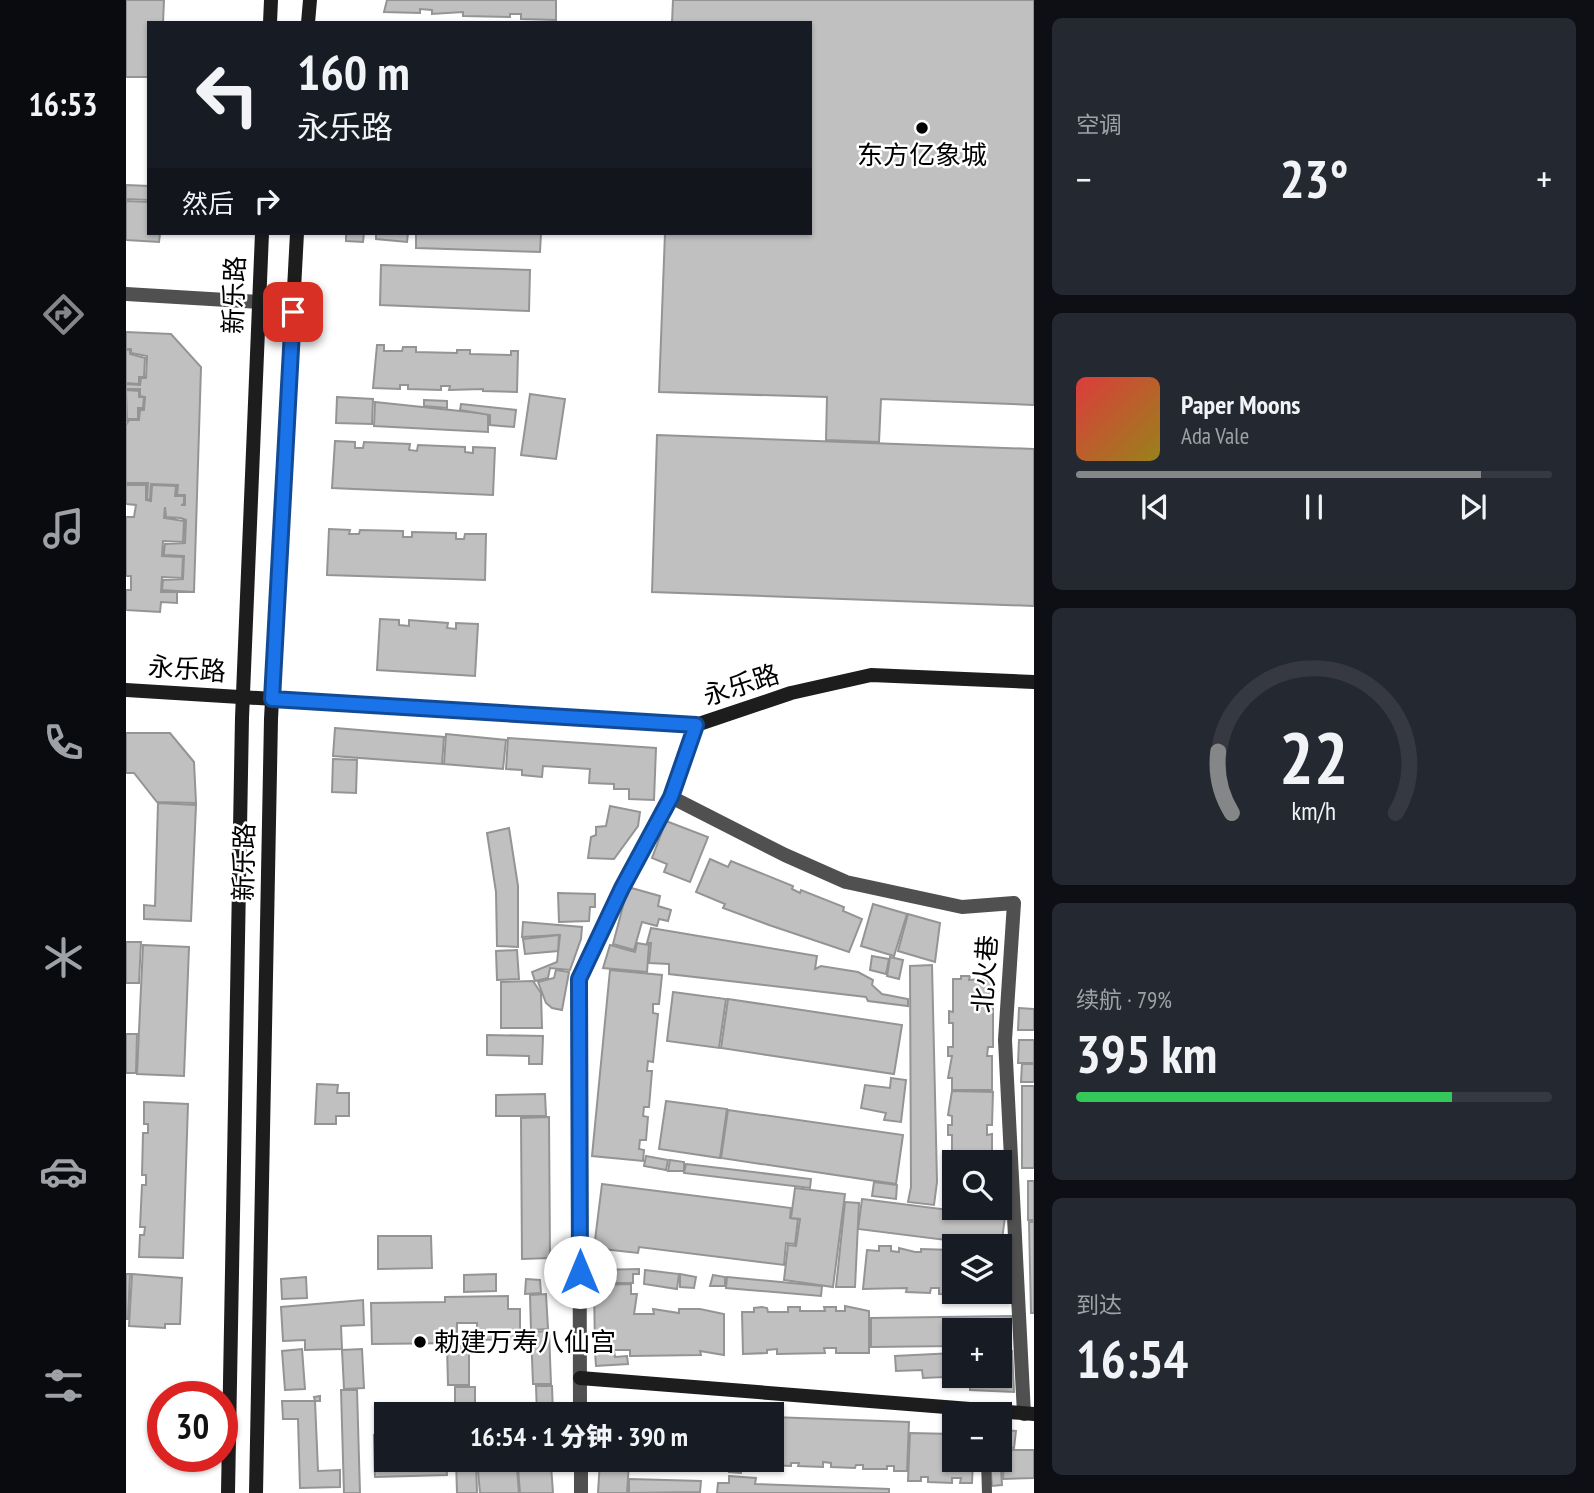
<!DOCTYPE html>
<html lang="zh">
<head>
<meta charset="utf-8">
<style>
  :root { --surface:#171b24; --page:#242831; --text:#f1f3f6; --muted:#9ea1a6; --line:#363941; --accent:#858687 }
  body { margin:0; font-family:"PT Sans Narrow","Noto Sans SC",sans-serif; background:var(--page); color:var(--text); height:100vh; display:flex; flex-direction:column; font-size:26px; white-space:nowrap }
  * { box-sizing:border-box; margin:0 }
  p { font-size:23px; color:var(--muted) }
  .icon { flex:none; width:38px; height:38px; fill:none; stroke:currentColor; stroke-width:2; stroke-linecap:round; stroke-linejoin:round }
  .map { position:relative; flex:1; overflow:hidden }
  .sheet { display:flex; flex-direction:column; gap:18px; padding:18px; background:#0d0f14; width:560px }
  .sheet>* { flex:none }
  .top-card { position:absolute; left:21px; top:21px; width:665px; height:214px; border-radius:0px; box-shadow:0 2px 5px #0004; background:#171b24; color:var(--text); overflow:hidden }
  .tools { position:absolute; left:816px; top:1150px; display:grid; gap:14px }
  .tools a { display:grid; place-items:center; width:70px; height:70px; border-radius:0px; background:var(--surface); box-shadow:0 2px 5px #0004; font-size:35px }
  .speed { position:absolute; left:21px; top:1381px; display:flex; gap:14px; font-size:35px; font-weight:700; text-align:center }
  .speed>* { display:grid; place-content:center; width:91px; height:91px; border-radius:50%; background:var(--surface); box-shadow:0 2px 5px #0004; line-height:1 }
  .speed .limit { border:10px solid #d22; background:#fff; color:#111 }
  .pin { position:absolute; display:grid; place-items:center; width:60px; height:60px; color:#fff; margin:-30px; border-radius:14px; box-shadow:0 4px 10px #0006 }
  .me { position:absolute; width:77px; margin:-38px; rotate:0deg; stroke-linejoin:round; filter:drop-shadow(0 0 5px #0008) }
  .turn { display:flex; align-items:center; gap:24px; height:147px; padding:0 35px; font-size:32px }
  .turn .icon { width:91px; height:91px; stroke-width:2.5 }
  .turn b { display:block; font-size:49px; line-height:60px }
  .then { display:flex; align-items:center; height:66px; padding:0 35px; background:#0003; gap:14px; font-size:26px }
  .big { font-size:52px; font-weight:800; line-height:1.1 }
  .sheet .card { flex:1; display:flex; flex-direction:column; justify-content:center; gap:10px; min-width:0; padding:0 24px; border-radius:10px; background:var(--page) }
  .sheet .dial { align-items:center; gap:0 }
  .dial svg { height:182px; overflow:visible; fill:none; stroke:var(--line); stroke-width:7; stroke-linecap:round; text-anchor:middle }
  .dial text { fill:var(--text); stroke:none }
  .song { display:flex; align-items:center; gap:21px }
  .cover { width:84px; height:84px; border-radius:10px; background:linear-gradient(135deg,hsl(0 70% 55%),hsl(50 70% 35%)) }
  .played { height:7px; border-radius:4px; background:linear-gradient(90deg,var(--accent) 85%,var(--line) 85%) }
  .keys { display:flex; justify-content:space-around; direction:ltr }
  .heat { display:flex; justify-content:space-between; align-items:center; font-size:38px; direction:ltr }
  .charge { height:10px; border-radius:5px; background:linear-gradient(90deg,#34c759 79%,var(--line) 0) }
  .trip { position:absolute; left:248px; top:1402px; width:410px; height:70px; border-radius:0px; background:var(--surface); box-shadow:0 2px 5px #0004; font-weight:800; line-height:70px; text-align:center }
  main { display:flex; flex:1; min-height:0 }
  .tab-bar { display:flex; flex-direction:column; width:126px; justify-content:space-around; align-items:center; background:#090b0e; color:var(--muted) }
  .tab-bar .icon { width:49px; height:49px }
  .tab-bar .on { color:var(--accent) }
  .tab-bar b { font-size:32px; color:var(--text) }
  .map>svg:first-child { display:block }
</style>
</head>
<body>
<main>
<nav class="tab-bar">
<b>16:53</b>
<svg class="icon on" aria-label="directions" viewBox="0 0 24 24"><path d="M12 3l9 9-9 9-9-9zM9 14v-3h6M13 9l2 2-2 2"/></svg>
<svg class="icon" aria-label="music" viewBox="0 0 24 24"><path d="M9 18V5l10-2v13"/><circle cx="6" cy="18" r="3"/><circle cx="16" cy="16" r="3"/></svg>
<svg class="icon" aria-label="phone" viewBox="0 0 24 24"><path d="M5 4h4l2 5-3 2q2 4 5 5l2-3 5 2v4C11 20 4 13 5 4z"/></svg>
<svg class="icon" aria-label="climate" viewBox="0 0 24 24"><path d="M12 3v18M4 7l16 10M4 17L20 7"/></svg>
<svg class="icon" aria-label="car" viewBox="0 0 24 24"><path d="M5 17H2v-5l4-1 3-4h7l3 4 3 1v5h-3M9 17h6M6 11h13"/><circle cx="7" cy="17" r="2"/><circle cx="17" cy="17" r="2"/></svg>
<svg class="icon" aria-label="filters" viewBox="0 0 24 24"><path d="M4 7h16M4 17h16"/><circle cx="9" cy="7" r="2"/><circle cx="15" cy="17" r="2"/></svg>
</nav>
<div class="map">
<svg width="908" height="1493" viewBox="0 0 908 1493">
  <rect width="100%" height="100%" fill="#fff"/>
  <g fill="#c0c0c0" stroke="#949494" stroke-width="2">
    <polygon points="0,0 38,0 37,23 23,23 23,77 0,77"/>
    <polygon points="261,0 430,0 430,20 395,19 395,14 384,14 384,17 337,16 337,12 306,14 306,10 294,9 294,13 258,12"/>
    <polygon points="547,0 908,0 908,405 755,399 753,442 700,440 701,397 533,392 539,233 684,233 684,23 546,23"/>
    <polygon points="0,185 23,186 23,200 0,199"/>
    <polygon points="0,201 23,202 23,233 34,234 33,242 0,240"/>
    <polygon points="220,233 238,233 237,242 220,241"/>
    <polygon points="250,233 282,233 281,242 250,239"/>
    <polygon points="290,233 415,233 414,252 290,248"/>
    <polygon points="255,265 404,270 403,311 254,305"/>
    <polygon points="0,332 45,334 75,367 68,592 36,590 37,580 57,579 58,556 38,555 38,552 39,544 59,543 60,520 55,518 40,517 39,507 38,518 58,521 57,542 37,541 36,556 57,557 56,578 36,577 35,592 51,592 51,603 35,602 34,612 0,610 0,590 5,590 5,576 0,576 0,517 8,517 10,505 0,504 0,485 20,485 20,500 25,501 26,485 50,486 49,496 58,496 58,504 55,505 59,505 59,495 51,495 52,485 25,484 24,500 21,499 22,483 0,483 0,425 3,420 13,420 14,410 18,410 19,397 14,396 14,389 0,389 0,384 14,385 15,378 20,378 21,356 5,353 5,349 0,349"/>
    <polygon points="251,345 258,345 258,351 276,351 277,347 290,347 290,352 331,353 331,350 344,350 344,354 385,355 385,351 392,351 391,392 357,391 357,389 323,390 324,386 315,386 315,390 282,389 282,385 274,385 274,389 247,388"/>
    <polygon points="0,350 4,350 4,354 19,358 18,377 13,377 13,384 0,383"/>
    <polygon points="0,390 13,391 13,397 18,397 17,408 12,408 12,419 1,419 1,422"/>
    <polygon points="404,394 439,399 430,459 395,455"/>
    <polygon points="211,397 247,399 246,424 210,423"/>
    <polygon points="298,400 321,401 321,408 298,406"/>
    <polygon points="249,402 362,414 362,432 248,426"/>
    <polygon points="335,404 390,410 388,427 364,425 364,415 334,410"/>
    <polygon points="531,435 908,449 908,606 526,592"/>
    <polygon points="209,441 229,442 229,448 237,448 238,442 284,444 283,450 291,451 292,445 339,447 339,452 347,453 347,447 369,448 367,495 206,488"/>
    <polygon points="203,529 224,530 223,534 233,534 234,530 277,531 277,537 286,537 286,532 330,533 330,539 338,539 339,534 360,534 359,580 201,575"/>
    <polygon points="254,619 273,620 273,625 283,626 283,620 322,623 321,628 330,629 330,623 352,624 349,676 251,670"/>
    <polygon points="209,728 318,737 316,764 207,756"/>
    <polygon points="0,733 44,733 68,762 70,803 31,802 8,773 0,773"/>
    <polygon points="320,734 380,740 377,769 318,764"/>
    <polygon points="382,738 530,748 528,800 503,799 503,789 488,789 488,784 463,783 464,769 417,766 416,777 396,775 396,770 380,769"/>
    <polygon points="207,759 231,760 230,793 206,792"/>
    <polygon points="32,803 70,805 65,921 18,919 18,905 29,906"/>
    <polygon points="484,806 514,812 512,826 488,859 462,858 465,837 470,835 470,827 480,826"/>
    <polygon points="540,821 582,837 564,882 538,872 541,864 526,858"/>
    <polygon points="383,828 392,886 392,947 371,946 370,892 361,833"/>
    <polygon points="584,859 602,867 605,861 667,886 666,889 674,893 675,890 718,907 717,911 736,919 723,952 643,925 597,908 599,904 570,892"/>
    <polygon points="502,887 534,896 532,906 545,910 542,921 533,919 531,926 516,922 508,950 487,944"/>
    <polygon points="432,893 469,894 469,907 464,907 463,921 433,922"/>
    <polygon points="747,904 781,914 768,956 735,946"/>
    <polygon points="782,914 814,923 809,962 772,951"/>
    <polygon points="397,922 456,927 455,939 444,970 424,968 422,978 409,981 406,972 431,962 434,935 396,937"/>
    <polygon points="525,928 691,956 689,969 695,966 732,972 747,980 746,985 756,994 782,999 782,1006 742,1001 740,997 543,974 543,964 523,963 525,943 521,943"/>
    <polygon points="433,935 432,951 399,954 397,939"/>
    <polygon points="0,942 15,942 13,983 0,983"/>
    <polygon points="511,943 523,945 521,972 477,968 484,945 509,952"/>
    <polygon points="17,945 63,947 58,1076 11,1074"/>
    <polygon points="391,950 393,979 371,980 370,951"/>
    <polygon points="746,956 763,959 760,974 744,970"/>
    <polygon points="764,957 777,960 773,979 761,976"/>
    <polygon points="806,965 811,1182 808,1205 782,1202 785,1187 784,966"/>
    <polygon points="430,970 443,972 436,1010 426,1008 420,1003 412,982 428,978"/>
    <polygon points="484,970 536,975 533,1004 527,1004 527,1013 532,1014 527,1062 522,1061 521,1071 526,1071 523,1107 518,1107 517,1116 522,1117 520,1140 514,1140 513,1149 518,1150 517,1161 466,1156"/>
    <polygon points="835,976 844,976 843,980 867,978 862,1002 867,1002 867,1047 862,1047 861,1056 866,1056 866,1090 826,1090 826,1078 822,1078 826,1056 822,1056 822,1047 827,1047 827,1023 823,1023 823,1011 827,1012 827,979 835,979"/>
    <polygon points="407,981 415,993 416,1028 375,1028 375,982"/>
    <polygon points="547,992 600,999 593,1048 541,1041"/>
    <polygon points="602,999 776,1025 768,1074 595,1048"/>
    <polygon points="893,1008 908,1009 908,1030 892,1030"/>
    <polygon points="0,1034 11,1034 10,1073 0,1073"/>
    <polygon points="361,1035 417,1036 416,1064 403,1064 403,1056 361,1055"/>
    <polygon points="893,1040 908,1040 908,1063 892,1063"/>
    <polygon points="896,1064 908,1064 908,1082 895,1082"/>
    <polygon points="765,1078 780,1080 775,1122 758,1120 760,1113 735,1108 739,1085 764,1088"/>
    <polygon points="191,1084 212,1085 211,1093 223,1093 223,1116 210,1116 210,1124 189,1124"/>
    <rect x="896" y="1086" width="12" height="82"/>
    <polygon points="826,1091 867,1092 866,1125 861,1125 861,1135 866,1134 866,1162 828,1162 828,1201 826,1170 822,1170 822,1158 826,1158 826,1135 822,1135 822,1125 826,1125 826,1116 822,1115"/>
    <polygon points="419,1094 420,1116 370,1116 370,1095"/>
    <polygon points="540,1101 601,1109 594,1158 533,1149"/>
    <polygon points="18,1102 62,1104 57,1258 13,1257 14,1235 18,1235 19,1227 14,1227 16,1185 20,1185 20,1175 16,1175 17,1133 22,1133 22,1124 18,1124"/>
    <polygon points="602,1110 777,1135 770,1184 595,1158"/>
    <polygon points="423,1117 424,1258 396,1259 395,1118"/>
    <polygon points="520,1156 542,1160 540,1170 518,1166"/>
    <polygon points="544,1160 558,1162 558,1171 542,1171"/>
    <polygon points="560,1164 685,1179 684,1188 558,1173"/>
    <rect x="902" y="1181" width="6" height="39"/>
    <polygon points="748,1182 771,1185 770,1199 746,1196"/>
    <polygon points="476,1184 665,1208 664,1218 672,1219 669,1244 660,1243 658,1265 513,1247 512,1253 468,1248"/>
    <polygon points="669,1188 719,1194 707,1287 658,1280 662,1245 670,1246 674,1219 665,1218"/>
    <polygon points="736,1199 879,1217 875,1247 732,1229"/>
    <polygon points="719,1202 733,1203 729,1287 710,1287"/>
    <polygon points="903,1222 908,1222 908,1313 905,1313"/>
    <polygon points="252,1236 305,1236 306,1268 252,1269"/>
    <polygon points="753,1246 765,1246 765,1251 773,1252 773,1248 789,1252 795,1252 795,1249 827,1250 828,1292 836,1292 836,1295 813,1294 813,1288 805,1288 804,1293 780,1292 781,1288 737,1289 741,1250 753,1251"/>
    <polygon points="873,1257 880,1258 881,1297 846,1295 846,1292 873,1292"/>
    <polygon points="513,1269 513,1274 507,1274 507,1283 471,1283 470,1270"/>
    <polygon points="519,1270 553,1274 551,1289 518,1284"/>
    <polygon points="0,1274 4,1274 2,1319 0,1319"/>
    <polygon points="6,1274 56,1278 54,1324 39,1324 39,1328 3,1326"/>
    <polygon points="370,1274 370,1291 338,1292 338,1275"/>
    <polygon points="554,1274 570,1277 568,1288 554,1287"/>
    <polygon points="587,1275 599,1277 599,1286 584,1286"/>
    <polygon points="180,1277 181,1298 156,1299 155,1279"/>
    <polygon points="601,1277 696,1286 695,1296 600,1288"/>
    <polygon points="400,1279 414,1280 415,1293 399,1294"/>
    <polygon points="505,1284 505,1294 511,1294 508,1314 528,1314 527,1309 553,1313 553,1309 574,1309 598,1314 598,1355 574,1351 575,1355 504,1356 504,1350 469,1350 468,1285"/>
    <polygon points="420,1294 422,1329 405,1330 404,1295"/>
    <polygon points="382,1296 382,1309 394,1309 394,1339 351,1340 351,1323 331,1323 331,1343 246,1344 245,1303 319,1302 319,1297"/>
    <polygon points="237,1300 238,1325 215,1326 216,1349 179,1350 179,1340 157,1341 155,1307"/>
    <polygon points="719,1306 743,1311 743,1353 710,1353 710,1348 698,1348 699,1353 651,1354 651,1349 641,1350 641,1353 617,1354 616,1312 628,1312 628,1308 636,1307 641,1308 642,1312 662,1312 662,1307 674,1307 674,1311 699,1311 698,1307 710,1307 710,1311 719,1311"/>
    <polygon points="885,1316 885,1345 873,1345 873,1330 828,1330 828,1346 745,1347 745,1318"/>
    <polygon points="423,1331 425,1384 407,1384 405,1332"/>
    <polygon points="321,1346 343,1346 343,1385 322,1385"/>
    <polygon points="176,1349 179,1389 159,1390 156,1351"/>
    <polygon points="236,1349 238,1388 218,1389 216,1350"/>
    <polygon points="488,1351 489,1357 501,1356 502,1364 470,1366 469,1352"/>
    <polygon points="886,1351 888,1392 844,1390 844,1383 819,1384 819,1377 797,1378 796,1370 770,1371 769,1356 828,1353 828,1376 873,1376 873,1352"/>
    <polygon points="410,1386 426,1386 427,1414 411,1414"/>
    <rect x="329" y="1387" width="20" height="27"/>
    <polygon points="215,1390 231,1390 234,1493 218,1493"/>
    <polygon points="194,1396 194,1401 189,1401 192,1471 214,1470 214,1487 174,1488 172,1419 157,1419 156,1401 189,1401 188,1397"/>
    <polygon points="393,1405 393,1414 354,1414 354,1408"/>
    <polygon points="522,1408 531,1408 531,1412 539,1412 539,1408 548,1409 548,1414 560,1414 472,1414 472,1411 521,1413"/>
    <polygon points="646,1417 783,1422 781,1471 768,1471 768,1466 761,1466 761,1469 737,1469 737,1465 730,1465 729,1468 705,1467 705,1463 697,1462 697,1467 672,1466 673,1463 665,1463 665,1466 641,1465 641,1460 632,1460 632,1465 620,1465 621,1460 646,1460"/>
    <polygon points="874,1430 890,1431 888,1448 873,1447"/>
    <polygon points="784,1433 828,1434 828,1460 847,1460 846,1483 834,1483 835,1478 826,1478 826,1483 802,1482 802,1477 795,1477 795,1481 782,1481"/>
    <polygon points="248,1435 261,1435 261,1460 320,1460 321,1475 249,1477"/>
    <polygon points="878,1450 908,1450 908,1478 877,1479"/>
    <polygon points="874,1451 876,1485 866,1486 864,1460 873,1460"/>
    <polygon points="330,1460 350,1460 351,1493 331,1493"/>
    <polygon points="559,1460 599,1460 598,1464 559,1462"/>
    <polygon points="604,1460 616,1460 615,1473 603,1472"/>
    <polygon points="474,1461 503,1463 501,1493 472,1493"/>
    <polygon points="425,1465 427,1493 394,1493 392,1468"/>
    <polygon points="391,1468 393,1493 354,1493 352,1471"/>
    <polygon points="603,1476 630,1478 629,1484 763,1489 763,1493 591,1493 592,1483 603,1483"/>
    <polygon points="503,1479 575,1481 574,1492 503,1493"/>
  </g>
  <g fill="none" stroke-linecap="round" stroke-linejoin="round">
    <polyline stroke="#505050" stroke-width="10" points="860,1460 861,1493"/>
    <g stroke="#505050" stroke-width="14">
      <polyline points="0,294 133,302"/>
      <polyline points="545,797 659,855 720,882 836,907 888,903 879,1040 898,1414"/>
      <polyline points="454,1414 453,979 496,888 545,797 570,725"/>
      <polyline points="455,1460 455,1493"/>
    </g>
    <g stroke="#1d1d1d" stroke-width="14">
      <polyline points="144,23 145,0"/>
      <polyline points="182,23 184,0"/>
      <polyline points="0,690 570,725 665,693 745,675 908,682"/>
      <polyline points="454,1378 908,1414"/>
      <polyline points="102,1493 116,718 136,233"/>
      <polyline points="130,1493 145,719 171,233"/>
    </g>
  </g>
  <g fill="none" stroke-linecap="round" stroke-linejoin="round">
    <defs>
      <polyline id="route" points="167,312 146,699 570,725 545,797 496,888 453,979 454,1272"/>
    </defs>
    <use href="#route" stroke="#114b97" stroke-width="18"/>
    <use href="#route" stroke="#1a73e8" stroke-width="12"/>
  </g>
  <g fill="#000" stroke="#fff" stroke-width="2.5">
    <circle cx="796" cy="128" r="7"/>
    <circle cx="294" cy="1342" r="7"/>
  </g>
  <g text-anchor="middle" stroke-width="5" stroke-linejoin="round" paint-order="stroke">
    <g font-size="26" fill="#000" stroke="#fff">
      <text x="796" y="164">东方亿象城</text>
      <text x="308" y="1351" text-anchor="start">勅建万寿八仙宫</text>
    </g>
    <g font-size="26" fill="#000" stroke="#fff">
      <text transform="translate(108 295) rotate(-88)" y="9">新乐路</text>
      <text transform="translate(61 669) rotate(4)" y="9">永乐路</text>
      <text transform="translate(615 685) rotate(-18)" y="9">永乐路</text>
      <text transform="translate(118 862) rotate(-89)" y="9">新乐路</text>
      <text transform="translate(859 974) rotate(-86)" y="9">北火巷</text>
    </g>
  </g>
</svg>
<div class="tools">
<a><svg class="icon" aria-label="search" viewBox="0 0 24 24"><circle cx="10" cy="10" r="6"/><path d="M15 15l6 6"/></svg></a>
<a><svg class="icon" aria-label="layers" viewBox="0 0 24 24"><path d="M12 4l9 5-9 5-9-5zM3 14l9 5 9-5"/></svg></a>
<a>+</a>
<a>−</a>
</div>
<div class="speed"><div class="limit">30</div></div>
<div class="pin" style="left:167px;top:312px;background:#d93025"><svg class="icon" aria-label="arrive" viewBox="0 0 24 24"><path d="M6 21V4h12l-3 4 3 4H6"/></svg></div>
<svg class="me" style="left:454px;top:1272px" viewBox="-20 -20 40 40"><circle r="19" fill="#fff"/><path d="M0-13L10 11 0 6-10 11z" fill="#1a73e8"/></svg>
<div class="trip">16:54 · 1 分钟 · 390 m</div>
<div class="top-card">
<div class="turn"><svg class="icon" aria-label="left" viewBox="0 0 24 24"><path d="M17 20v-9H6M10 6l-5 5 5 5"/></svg><div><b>160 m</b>永乐路</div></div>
<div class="then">然后<svg class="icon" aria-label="right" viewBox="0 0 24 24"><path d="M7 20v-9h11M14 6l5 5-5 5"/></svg></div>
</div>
</div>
<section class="sheet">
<div class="card"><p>空调</p>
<div class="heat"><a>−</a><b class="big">23°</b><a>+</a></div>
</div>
<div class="card">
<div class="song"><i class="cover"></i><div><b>Paper Moons</b><p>Ada Vale</p></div></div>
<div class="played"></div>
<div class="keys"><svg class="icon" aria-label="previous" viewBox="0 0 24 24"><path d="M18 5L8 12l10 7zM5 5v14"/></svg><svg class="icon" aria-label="pause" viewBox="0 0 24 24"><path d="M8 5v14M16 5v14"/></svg><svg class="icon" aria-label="next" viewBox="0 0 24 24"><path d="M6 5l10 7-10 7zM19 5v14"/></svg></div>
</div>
<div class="card dial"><svg viewBox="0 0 100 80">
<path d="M14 69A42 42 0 1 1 86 69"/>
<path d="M14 69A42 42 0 0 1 8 42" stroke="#858687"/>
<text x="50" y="56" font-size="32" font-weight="700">22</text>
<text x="50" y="72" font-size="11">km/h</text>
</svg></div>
<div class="card"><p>续航 · 79%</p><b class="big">395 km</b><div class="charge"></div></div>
<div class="card"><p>到达</p><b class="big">16:54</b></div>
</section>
</main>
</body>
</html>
